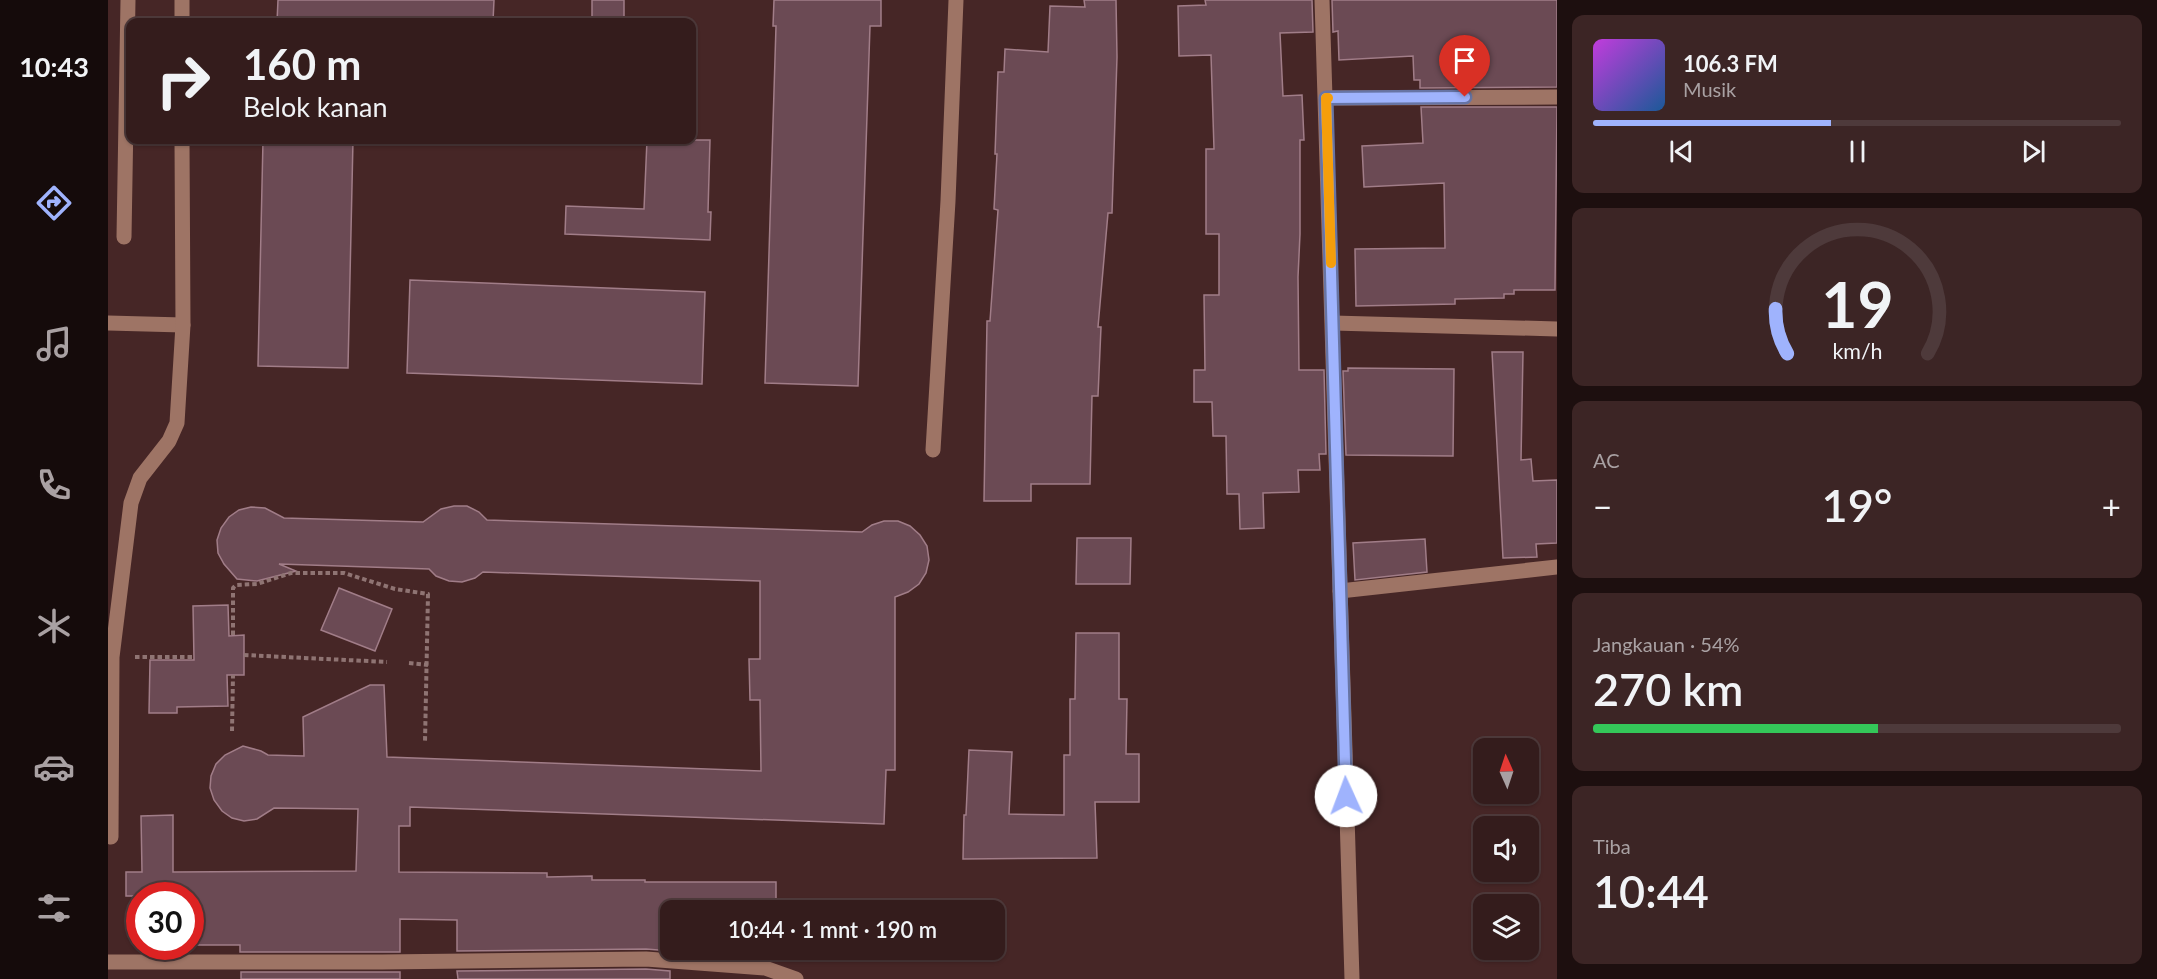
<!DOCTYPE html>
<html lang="id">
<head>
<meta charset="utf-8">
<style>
  :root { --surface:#341c1c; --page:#3c2525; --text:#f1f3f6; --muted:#a9a1a3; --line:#4e3a3b; --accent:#9fb3fd }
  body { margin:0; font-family:Lato,sans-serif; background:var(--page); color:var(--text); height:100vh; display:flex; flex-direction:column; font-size:22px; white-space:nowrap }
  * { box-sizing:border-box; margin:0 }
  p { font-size:20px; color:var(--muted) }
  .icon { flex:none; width:33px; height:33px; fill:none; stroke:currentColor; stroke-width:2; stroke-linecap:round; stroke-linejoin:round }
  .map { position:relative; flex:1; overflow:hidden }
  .panel { display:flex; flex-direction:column; gap:15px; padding:15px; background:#1d0f0f; width:600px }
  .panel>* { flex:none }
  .banner { position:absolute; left:18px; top:18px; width:570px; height:126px; border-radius:12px; box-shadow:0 2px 4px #0004,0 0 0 2px var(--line); background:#341c1c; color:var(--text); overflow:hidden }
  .needle { width:39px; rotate:357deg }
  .fabs { position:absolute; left:1365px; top:738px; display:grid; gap:12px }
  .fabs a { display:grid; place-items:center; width:66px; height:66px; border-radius:12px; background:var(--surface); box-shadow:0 2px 4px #0004,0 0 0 2px var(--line); font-size:30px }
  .speed { position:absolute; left:18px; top:882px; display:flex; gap:12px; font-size:30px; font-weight:700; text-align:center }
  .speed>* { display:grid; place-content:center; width:78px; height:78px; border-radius:50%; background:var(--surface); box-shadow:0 2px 4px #0004,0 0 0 2px var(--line); line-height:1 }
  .speed .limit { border:9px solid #d22; background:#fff; color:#111 }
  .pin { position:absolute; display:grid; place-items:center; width:51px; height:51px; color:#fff; margin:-62px -26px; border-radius:50% 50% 50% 0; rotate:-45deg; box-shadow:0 0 6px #0007 }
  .pin .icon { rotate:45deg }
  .me { position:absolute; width:66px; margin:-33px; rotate:358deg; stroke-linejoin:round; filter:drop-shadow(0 0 4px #0008) }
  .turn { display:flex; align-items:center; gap:21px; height:126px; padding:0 18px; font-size:27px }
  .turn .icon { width:78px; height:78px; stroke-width:2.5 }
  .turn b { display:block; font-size:42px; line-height:51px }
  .big { font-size:45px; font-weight:600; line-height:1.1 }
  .panel .tile { flex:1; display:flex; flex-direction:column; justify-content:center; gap:9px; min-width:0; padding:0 21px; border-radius:12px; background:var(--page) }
  .panel .dial { align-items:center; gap:0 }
  .dial svg { height:156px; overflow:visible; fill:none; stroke:var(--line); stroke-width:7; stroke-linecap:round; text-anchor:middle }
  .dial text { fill:var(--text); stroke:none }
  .song { display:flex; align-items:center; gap:18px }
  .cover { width:72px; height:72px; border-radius:9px; background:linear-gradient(135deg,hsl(290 70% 55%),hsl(210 70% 35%)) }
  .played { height:6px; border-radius:3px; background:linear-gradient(90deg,var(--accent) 45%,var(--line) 45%) }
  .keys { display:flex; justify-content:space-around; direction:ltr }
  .heat { display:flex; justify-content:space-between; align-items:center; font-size:33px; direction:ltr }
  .charge { height:9px; border-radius:4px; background:linear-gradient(90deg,#34c759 54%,var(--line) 0) }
  .trip { position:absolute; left:552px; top:900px; width:345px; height:60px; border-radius:12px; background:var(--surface); box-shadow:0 2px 4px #0004,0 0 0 2px var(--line); font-weight:600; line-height:60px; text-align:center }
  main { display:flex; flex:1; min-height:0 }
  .tab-bar { display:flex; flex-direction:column; width:108px; justify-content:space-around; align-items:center; background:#150b0b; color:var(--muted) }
  .tab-bar .icon { width:42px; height:42px }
  .tab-bar .selected { color:var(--accent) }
  .tab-bar b { font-size:27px; color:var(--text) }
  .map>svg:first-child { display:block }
</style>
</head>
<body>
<main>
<nav class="tab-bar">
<b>10:43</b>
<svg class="icon selected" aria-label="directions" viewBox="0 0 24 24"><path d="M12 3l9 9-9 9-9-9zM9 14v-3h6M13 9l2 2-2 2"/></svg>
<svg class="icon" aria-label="music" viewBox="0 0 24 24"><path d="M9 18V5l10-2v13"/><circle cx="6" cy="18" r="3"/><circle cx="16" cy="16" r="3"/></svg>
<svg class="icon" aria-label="phone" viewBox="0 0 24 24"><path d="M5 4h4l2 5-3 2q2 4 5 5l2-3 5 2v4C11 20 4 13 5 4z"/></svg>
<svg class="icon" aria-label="climate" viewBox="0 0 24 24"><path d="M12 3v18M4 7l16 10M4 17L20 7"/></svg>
<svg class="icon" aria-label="car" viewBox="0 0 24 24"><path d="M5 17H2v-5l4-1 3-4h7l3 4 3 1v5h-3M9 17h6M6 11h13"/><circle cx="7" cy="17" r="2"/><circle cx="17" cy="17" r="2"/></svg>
<svg class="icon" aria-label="filters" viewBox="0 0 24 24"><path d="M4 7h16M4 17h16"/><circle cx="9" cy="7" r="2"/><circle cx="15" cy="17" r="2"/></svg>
</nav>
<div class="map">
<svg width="1449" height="979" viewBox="0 0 1449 979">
  <rect width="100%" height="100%" fill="#462626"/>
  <g fill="#6b4a54" stroke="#a17d88" stroke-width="1.5">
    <polygon points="170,0 386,0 385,22 169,22"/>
    <rect x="484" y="0" width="32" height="22"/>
    <polygon points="666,0 773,0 773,26 762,26 750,386 657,383 668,26 665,26"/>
    <polygon points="976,0 1008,0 1009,57 1004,213 1000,213 990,327 993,327 990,396 984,396 982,484 923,484 923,501 876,501 879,321 882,321 890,210 886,209 889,154 887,154 890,72 896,72 897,49 940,52 942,6 977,7"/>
    <polygon points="1097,0 1204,0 1205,32 1172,33 1175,96 1194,95 1196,140 1192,140 1192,234 1190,277 1191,370 1216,370 1218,454 1211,454 1212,470 1190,470 1191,492 1155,493 1156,528 1132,529 1131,494 1119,494 1118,436 1105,436 1104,402 1086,402 1086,370 1097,370 1096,295 1111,295 1111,234 1098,234 1098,149 1106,149 1103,55 1071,56 1070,6 1098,5"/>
    <polygon points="1224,0 1449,0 1449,87 1312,88 1312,80 1306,80 1305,56 1231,60 1230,31 1225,32"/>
    <polygon points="1313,107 1449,107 1447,290 1406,290 1406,294 1396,294 1396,298 1347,299 1347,304 1248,306 1247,249 1337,248 1336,183 1256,187 1254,146 1315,143"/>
    <polygon points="155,140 245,140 240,368 150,366"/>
    <polygon points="539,140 602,140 600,212 603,212 602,240 457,234 458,206 536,209"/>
    <polygon points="302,280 597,292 594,384 299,373"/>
    <polygon points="1384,352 1415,352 1413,460 1423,459 1425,481 1449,480 1449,543 1428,544 1429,557 1395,558"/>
    <polygon points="1240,368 1346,369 1345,456 1238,455 1235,371 1240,371"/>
    <polygon points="346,506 359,506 371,512 379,520 754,532 764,525 776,521 790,521 802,526 812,535 819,546 821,560 818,573 811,584 800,592 787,597 787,770 778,770 776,824 302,807 302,826 291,826 291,872 439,873 439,877 484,876 484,880 537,880 537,882 668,882 668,910 562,910 562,951 538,949 349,951 349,920 292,919 292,952 132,952 132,945 82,945 82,896 18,896 18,872 34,872 33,816 65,815 65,872 248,871 250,809 166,808 149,819 136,821 124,818 114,811 106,800 102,788 103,776 108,764 117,755 135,746 153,751 160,755 196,756 195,717 262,685 276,685 279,757 653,771 652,700 642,700 641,659 652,659 652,581 375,572 367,578 354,582 341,581 328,576 321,569 171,564 188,571 149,581 129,579 116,564 110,553 109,540 113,528 121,517 131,510 143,507 157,508 176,518 315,522 333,509"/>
    <polygon points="969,538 1023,538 1022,584 968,584"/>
    <polygon points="1317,539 1319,572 1247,580 1245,543"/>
    <polygon points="231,588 284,609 267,651 213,630"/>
    <polygon points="120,605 121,636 136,635 136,675 119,675 120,706 69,707 69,713 41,713 42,660 86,660 85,606"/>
    <polygon points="968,633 1011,633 1011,699 1019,699 1018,754 1031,754 1031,802 987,802 989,858 855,859 856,815 858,815 861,750 904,752 901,814 956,815 956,755 962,755 962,699 967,699"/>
    <polygon points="615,950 668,950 668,957 615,955"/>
    <polygon points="538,969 562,971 562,979 350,979 349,971"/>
    <rect x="133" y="972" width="159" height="7"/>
  </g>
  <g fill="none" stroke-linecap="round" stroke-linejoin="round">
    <g stroke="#8f7473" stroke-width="4" stroke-dasharray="4.5 3" stroke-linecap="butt">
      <polyline points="125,635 125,588 128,585 149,584 183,573 236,573 287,589 320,594 317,742"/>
      <polyline points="136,655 279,662"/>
      <polyline points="27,657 86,657"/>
      <polyline points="301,663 320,665"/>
      <polyline points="124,731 125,675"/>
    </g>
    <g stroke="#9e7465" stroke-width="15">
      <polyline points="74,0 74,22"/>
      <polyline points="1214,0 1244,979"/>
      <polyline points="1218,98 1449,97"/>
      <polyline points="16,237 20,0"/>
      <polyline points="0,323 75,325"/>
      <polyline points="1225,323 1449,329"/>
      <polyline points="825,450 840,201 848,0"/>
      <polyline points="1232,591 1449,567"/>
      <polyline points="3,837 4,657 23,503 32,478 61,441 69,423 75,325 74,140"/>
      <polyline points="0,962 274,962 538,959 657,968 688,979"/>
    </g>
  </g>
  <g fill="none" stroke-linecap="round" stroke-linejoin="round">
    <defs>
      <polyline id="route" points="1238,796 1218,98 1357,97"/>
    </defs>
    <use href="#route" stroke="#6774a4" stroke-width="15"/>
    <use href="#route" stroke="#9fb3fd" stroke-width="10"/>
    <polyline stroke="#f59e0b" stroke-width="10" points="1220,98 1218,98 1223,263"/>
  </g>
</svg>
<div class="fabs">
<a><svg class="needle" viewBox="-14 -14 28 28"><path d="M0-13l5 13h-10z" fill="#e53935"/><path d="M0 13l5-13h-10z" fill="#a9a1a3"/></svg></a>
<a><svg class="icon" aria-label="sound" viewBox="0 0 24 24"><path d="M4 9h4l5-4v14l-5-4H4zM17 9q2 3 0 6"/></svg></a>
<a><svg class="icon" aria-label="layers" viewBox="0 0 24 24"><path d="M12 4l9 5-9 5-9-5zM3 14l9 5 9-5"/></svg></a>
</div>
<div class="speed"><div class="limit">30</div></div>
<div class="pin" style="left:1357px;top:97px;background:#d93025"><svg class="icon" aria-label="arrive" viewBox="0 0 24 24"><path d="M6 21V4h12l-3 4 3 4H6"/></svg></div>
<svg class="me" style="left:1238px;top:796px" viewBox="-20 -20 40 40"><circle r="19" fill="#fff"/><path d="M0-13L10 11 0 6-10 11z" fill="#9fb3fd"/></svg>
<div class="trip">10:44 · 1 mnt · 190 m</div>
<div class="banner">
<div class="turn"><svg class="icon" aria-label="right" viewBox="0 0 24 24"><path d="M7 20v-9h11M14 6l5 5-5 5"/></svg><div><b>160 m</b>Belok kanan</div></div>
</div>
</div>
<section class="panel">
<div class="tile">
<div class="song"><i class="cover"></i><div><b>106.3 FM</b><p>Musik</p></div></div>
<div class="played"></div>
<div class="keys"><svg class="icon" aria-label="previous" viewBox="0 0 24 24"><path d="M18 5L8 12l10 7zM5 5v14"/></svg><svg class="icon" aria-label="pause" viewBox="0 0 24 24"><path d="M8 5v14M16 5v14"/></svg><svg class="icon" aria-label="next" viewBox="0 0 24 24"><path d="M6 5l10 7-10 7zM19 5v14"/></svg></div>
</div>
<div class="tile dial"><svg viewBox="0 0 100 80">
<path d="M14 69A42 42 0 1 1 86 69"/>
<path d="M14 69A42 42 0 0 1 8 46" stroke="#9fb3fd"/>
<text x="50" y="56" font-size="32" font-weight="700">19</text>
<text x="50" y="72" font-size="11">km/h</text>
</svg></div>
<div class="tile"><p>AC</p>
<div class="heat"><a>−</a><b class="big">19°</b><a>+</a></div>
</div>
<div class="tile"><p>Jangkauan · 54%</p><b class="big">270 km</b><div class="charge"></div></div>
<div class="tile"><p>Tiba</p><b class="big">10:44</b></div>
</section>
</main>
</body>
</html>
